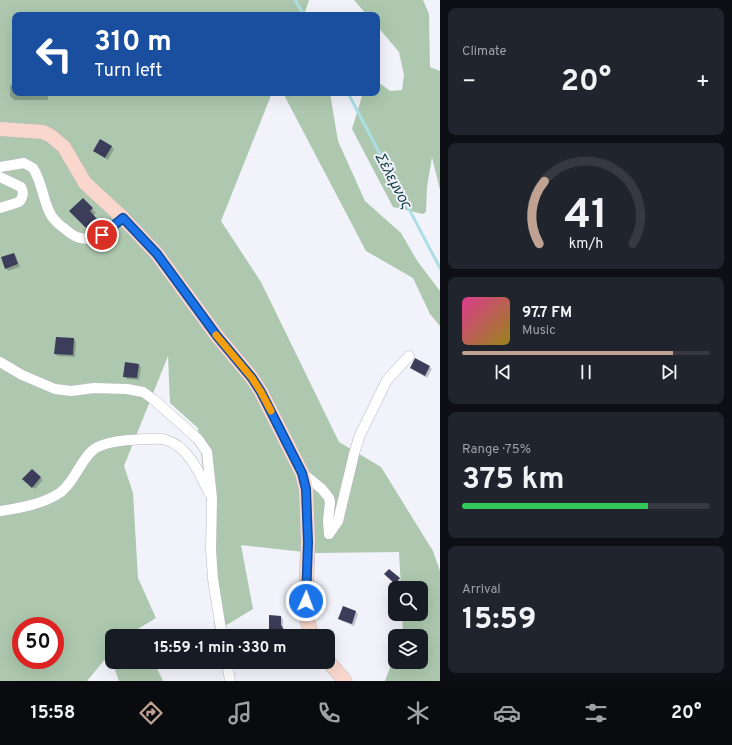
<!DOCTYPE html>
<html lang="en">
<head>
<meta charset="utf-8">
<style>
  :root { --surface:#171b24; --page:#20242c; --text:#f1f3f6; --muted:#9ea1a6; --line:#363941; --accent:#c0a292 }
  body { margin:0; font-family:Overpass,sans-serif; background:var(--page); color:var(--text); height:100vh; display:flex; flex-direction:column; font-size:15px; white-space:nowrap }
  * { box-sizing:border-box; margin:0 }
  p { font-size:13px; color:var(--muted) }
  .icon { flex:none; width:22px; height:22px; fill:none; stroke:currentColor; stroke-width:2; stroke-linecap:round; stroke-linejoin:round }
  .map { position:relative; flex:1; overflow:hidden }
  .drawer { display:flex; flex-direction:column; gap:8px; padding:8px; background:#0d0f14; width:292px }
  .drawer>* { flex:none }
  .hud { position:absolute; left:12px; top:12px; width:368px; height:84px; border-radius:8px; box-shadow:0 4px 16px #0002; background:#1a4fa0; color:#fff; overflow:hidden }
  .tools { position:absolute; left:388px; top:581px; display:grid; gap:8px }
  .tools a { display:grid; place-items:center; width:40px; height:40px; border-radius:8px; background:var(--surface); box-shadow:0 4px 16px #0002; font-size:20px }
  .speed { position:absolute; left:12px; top:617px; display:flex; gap:8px; font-size:20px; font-weight:700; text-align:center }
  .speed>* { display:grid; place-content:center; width:52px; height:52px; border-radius:50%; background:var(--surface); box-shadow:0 4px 16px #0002; line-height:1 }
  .speed .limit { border:6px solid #d22; background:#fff; color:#111 }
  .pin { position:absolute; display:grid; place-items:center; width:34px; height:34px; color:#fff; margin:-17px; border:2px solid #fff; border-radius:50%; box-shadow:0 1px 4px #0007 }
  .me { position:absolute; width:44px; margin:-22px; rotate:2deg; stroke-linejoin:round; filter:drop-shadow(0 0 3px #0008) }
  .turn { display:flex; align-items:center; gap:14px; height:84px; padding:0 16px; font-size:18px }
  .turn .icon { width:52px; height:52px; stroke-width:2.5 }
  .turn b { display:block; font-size:28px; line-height:34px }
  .big { font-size:30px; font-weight:700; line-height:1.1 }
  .drawer .widget { flex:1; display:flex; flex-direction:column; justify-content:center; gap:6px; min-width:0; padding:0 14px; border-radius:8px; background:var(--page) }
  .drawer .dial { align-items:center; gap:0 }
  .dial svg { height:104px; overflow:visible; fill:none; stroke:var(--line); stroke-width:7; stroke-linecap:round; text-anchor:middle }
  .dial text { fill:var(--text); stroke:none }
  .song { display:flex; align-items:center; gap:12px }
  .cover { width:48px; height:48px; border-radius:6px; background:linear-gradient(135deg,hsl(330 70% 55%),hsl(50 70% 35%)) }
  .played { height:4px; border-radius:2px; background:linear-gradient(90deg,var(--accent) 85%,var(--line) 85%) }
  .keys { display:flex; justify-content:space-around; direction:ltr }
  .heat { display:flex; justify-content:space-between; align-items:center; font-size:22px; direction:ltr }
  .charge { height:6px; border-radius:3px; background:linear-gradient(90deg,#34c759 75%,var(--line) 0) }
  .trip { position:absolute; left:105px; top:629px; width:230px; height:40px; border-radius:8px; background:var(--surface); box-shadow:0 4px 16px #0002; font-weight:700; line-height:40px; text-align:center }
  .tab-bar { display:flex; height:64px; justify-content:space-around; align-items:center; background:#090b0e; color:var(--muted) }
  .tab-bar .icon { width:28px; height:28px }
  .tab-bar .current { color:var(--accent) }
  .tab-bar b { font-size:18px; color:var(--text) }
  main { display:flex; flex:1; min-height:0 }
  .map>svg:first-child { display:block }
</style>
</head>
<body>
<main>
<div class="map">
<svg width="440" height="681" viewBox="0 0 440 681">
  <rect width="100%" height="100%" fill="#f2f2fa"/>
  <g fill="#adc8ae" fill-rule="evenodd">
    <path d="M0,0H309L304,15H15V93H272L221,221L261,282L339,442L381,467L433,551L440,571V681H385L395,654V662H421V636H402L403,633L402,614H421V588H401L399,552L313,553L241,545L253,609L215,632L207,501L198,428L170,403L168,356L124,466L133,493L138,578L156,618L126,636H112V651L87,681H0ZM21,626H55V660H21Z"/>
    <polygon points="354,0 423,0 429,14 430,67 440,71 440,190 432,157 427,187 426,212 423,214 393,207 352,129 363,93 377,93 377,81 390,91 402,90 404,75 399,52 377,26 377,15 367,15"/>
    <polygon points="283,93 330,93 338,141 365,201 401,233 418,262 440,291 440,326 430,314 413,278 366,251"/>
    <polygon points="112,662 154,662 163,681 119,681"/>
  </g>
  <g fill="#0003">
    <polygon points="10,85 15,85 15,93 48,93 48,100 14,100 10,96"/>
    <polygon points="111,146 114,149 108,160 94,151"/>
    <polygon points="83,199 96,213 93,216 100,223 91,232 70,211"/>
    <polygon points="14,254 16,256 20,267 8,271 6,268"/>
    <polygon points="57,338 74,339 76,342 75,357 58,356 55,354"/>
    <polygon points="139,365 141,367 139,380 127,379 124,376"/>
    <polygon points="429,367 432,369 427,378 411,368"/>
    <polygon points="32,470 43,480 35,489 24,479"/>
    <polygon points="389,570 402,582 398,586 385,574"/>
    <polygon points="344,607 356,612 358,614 354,626 342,621 339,619"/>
    <polygon points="281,617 283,619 283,628 288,636 277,636 270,629"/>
  </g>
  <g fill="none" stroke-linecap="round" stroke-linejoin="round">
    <g stroke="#abdfe4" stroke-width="3">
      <polyline points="295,0 304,15"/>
      <polyline points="348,93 440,268"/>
    </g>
  </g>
  <g fill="#3c3c5b">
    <polygon points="100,139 112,146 105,158 93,151"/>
    <polygon points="83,198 93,208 90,211 97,219 87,229 69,211"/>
    <polygon points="14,253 18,264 5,269 1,257"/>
    <polygon points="56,337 74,338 73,355 54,354"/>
    <polygon points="415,358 430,366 425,376 410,368"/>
    <polygon points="125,362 139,364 137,378 123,377"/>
    <polygon points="32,469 41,477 32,488 22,479"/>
    <polygon points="389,569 400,578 395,584 384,574"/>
    <polygon points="343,606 356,611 352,624 338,619"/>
    <polygon points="269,615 281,616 281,625 288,636 276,636 273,632 269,630"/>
  </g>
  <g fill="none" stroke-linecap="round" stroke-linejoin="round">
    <defs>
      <g id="minor">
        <path d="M0,167L24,163L33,168C41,180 43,198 49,211C52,219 58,224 65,229C87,250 104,233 123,218"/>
        <path d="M0,177L21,187C24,192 23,198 19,202L0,208"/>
        <polyline points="0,362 22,375 55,389 71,391 94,388 127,389 143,392 153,399 198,439 207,452 208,461 212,498 211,550 213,579 222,636"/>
        <polyline points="302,473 322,489 329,498 330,502 328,521 329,534"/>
        <path d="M0,511C20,508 44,504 61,492C75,481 79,463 92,451C100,443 118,441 129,440C141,440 155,437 166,440C188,446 200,474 209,493"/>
        <polyline points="329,534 338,521 355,450 360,435 387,380 409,356"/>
        <polyline points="227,662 230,681"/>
      </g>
      <g id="secondary">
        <polyline points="0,129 43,132 51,136 64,147 85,183 123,218 157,254 217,336 252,378 261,392 302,473 306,489 308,542 305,614 312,636"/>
        <polyline points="328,661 345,681"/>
      </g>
    </defs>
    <use href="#minor" stroke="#babac2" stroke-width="11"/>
    <use href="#secondary" stroke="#babac2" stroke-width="15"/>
    <use href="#minor" stroke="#fff" stroke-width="10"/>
    <use href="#secondary" stroke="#fad7cc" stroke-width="14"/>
  </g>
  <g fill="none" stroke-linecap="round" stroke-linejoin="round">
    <defs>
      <polyline id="route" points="102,235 123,218 157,254 217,336 252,378 261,392 302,473 306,489 308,542 306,601"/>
    </defs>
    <use href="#route" stroke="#114b97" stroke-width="10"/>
    <use href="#route" stroke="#1a73e8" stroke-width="7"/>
    <polyline stroke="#f59e0b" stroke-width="7" points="216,335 252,378 261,392 271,411"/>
  </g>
  <g text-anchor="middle" stroke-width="4" stroke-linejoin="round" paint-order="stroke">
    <g font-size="15" font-style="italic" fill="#0e3e43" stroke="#f2f2fa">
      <text transform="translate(394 181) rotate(62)" y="5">Σέλεμνος</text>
    </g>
  </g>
</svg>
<div class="tools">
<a><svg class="icon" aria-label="search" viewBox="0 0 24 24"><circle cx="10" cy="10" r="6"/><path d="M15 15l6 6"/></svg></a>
<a><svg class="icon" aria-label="layers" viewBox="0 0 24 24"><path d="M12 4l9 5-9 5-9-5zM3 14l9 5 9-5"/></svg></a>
</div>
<div class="speed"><div class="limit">50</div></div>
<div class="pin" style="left:102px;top:235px;background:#d93025"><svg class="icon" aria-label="arrive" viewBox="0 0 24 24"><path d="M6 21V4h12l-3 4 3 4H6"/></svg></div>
<svg class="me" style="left:306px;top:601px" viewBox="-20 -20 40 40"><circle r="17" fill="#1a73e8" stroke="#fff" stroke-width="3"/><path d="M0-11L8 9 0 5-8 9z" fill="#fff"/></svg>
<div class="trip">15:59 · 1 min · 330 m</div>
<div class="hud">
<div class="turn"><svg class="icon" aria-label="left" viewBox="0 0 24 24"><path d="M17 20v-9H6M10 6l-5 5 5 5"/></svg><div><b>310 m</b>Turn left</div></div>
</div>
</div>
<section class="drawer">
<div class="widget"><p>Climate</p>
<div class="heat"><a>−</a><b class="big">20°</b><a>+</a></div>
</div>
<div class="widget dial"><svg viewBox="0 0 100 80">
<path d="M14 69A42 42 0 1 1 86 69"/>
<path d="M14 69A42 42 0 0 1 18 21" stroke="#c0a292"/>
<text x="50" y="56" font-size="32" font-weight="700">41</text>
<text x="50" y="72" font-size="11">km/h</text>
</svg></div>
<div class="widget">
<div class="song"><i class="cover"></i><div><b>97.7 FM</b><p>Music</p></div></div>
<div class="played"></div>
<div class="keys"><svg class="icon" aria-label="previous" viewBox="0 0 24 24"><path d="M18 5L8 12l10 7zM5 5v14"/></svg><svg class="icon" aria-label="pause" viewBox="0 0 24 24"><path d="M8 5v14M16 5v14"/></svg><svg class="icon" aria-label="next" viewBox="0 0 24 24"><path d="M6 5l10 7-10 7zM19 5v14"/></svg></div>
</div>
<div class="widget"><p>Range · 75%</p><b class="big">375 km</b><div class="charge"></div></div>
<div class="widget"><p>Arrival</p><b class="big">15:59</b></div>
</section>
</main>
<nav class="tab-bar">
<b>15:58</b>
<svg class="icon current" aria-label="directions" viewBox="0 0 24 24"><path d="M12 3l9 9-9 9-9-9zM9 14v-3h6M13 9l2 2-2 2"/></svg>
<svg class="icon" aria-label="music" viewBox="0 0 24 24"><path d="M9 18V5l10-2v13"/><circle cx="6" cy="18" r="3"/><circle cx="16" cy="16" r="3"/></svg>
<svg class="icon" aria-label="phone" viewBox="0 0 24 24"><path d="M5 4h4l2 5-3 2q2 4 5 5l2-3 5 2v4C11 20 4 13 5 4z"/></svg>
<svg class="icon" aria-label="climate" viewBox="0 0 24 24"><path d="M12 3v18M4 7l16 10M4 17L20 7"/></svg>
<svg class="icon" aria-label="car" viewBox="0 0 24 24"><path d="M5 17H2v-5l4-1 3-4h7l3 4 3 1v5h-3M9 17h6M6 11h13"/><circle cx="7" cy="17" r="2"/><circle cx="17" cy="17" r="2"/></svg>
<svg class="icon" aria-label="filters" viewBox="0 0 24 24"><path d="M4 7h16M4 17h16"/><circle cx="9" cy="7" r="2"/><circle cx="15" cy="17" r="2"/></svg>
<b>20°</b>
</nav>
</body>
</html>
